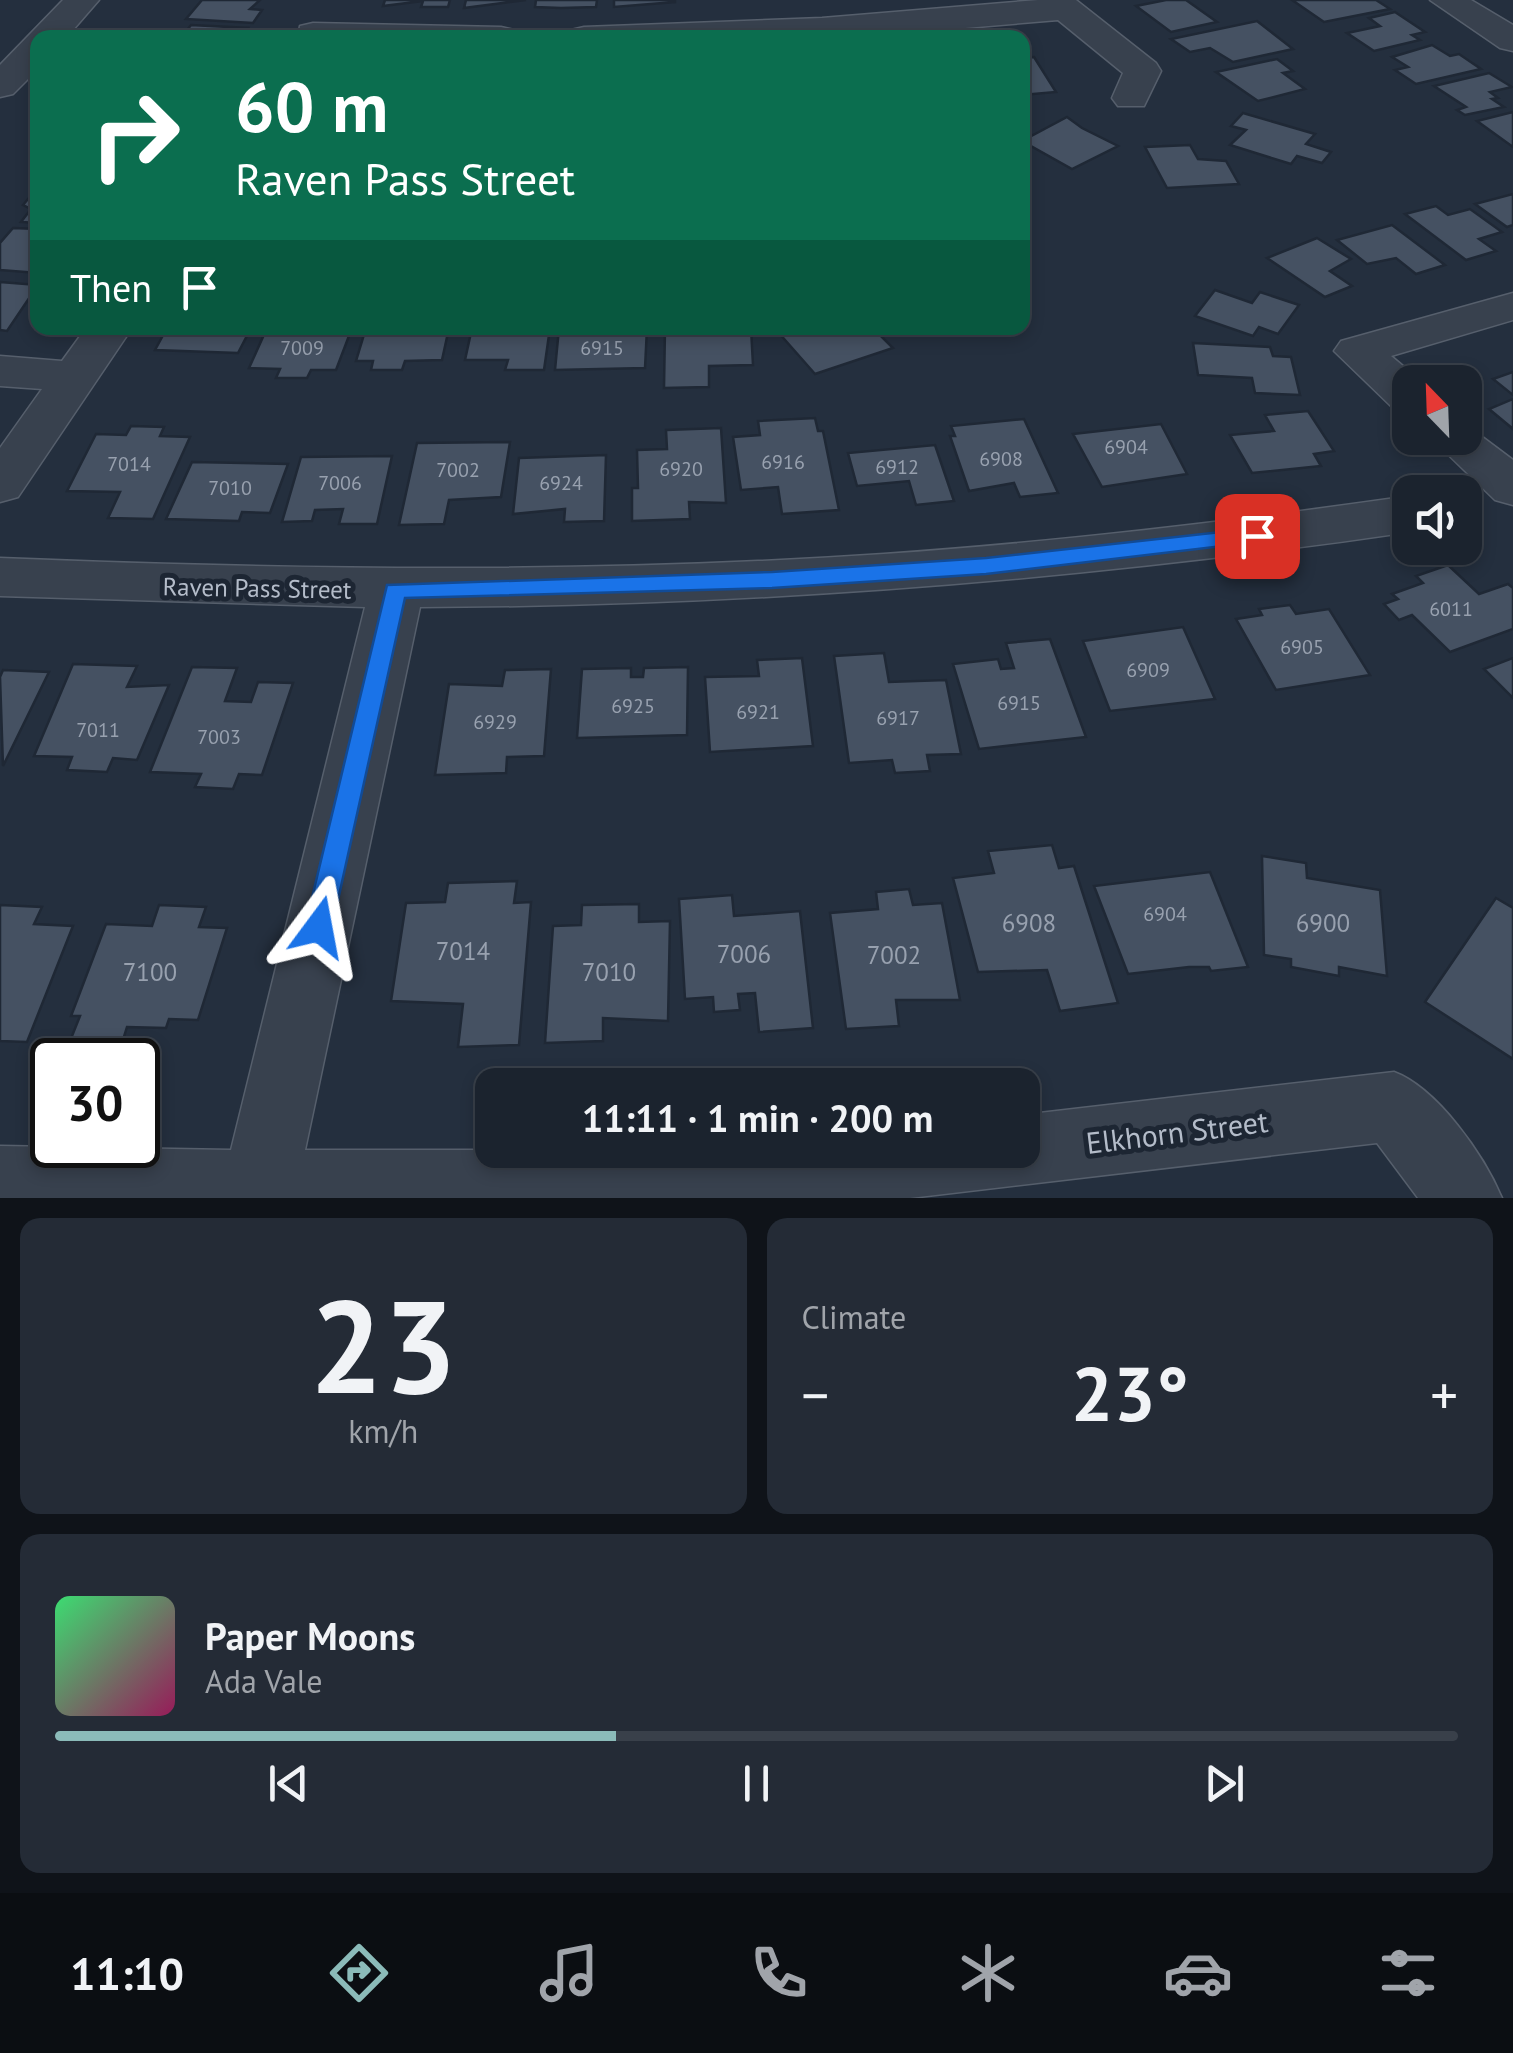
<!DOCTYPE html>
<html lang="en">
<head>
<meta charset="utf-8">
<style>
  :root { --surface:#1b232e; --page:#242b36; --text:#f1f3f6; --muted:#a0a4aa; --line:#39404a; --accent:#8bbbb9 }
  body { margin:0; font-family:"PT Sans",sans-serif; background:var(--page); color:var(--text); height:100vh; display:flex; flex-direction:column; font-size:38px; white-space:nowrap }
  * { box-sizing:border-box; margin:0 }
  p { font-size:32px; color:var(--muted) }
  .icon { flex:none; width:55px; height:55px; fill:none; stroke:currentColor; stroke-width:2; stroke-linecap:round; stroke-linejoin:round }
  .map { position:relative; height:1198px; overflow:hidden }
  .side { display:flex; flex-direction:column; gap:20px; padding:20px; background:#0f1319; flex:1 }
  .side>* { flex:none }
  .top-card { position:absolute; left:30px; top:30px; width:1000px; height:305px; border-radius:20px; box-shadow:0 5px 15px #0003,0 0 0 2px var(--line); background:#0b6e4f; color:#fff; overflow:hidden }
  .needle { width:65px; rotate:337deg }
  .fabs { position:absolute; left:1392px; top:365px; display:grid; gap:20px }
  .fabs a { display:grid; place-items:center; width:90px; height:90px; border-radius:20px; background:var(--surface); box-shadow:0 5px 15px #0003,0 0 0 2px var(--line); font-size:50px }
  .speed { position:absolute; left:30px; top:1038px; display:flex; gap:20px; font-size:50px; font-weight:700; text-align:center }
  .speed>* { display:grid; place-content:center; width:130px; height:130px; border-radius:50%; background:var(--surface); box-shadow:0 5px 15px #0003,0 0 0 2px var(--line); line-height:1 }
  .speed .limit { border:5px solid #111; border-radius:15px; background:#fff; color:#111 }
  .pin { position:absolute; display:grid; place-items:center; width:85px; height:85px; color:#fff; margin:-42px; border-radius:20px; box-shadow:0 5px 15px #0006 }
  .me { position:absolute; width:110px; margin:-55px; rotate:13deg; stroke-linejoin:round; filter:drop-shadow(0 0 8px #0008) }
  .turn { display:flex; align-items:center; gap:35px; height:210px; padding:0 40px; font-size:45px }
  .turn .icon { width:130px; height:130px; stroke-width:2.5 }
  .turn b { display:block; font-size:70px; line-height:85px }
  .then { display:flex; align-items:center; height:95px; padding:0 40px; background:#0003; gap:20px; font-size:38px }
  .big { font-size:75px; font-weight:700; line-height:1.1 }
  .side .widget { flex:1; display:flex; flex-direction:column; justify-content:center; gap:15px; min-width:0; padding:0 35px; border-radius:20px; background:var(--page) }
  .side .dial { align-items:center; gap:0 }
  .dial b { font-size:130px; line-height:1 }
  .song { display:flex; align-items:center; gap:30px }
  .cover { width:120px; height:120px; border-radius:15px; background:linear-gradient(135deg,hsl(140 70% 55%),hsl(330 70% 35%)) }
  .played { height:10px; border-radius:5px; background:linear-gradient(90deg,var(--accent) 40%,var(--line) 40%) }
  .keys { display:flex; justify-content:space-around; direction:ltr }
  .heat { display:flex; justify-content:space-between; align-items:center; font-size:55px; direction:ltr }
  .side .tiles { flex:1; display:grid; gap:20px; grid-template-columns:1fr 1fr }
  .widget:last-child { grid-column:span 2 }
  .trip { position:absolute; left:475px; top:1068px; width:565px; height:100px; border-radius:20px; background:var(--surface); box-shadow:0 5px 15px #0003,0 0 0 2px var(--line); font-weight:700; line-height:100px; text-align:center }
  .dock { display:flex; height:160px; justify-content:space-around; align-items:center; background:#0b0e12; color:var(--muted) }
  .dock .icon { width:70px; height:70px }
  .dock .on { color:var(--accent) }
  .dock b { font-size:45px; color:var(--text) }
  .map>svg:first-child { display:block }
</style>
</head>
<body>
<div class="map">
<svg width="1513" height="1198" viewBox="0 0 1513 1198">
  <rect width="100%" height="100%" fill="#242f3e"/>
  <g fill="#455162" stroke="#1f2835" stroke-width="2.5">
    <polygon points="202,0 260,0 250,9 262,10 253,23 186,19"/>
    <polygon points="385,0 450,0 448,7 421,7 423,1 383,6"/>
    <polygon points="466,0 526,0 464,8"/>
    <polygon points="536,0 597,0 596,7 561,8 535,7"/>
    <polygon points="614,0 675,0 675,2 614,7"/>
    <polygon points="1166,0 1186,0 1217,22 1171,32 1136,6"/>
    <polygon points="1292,0 1376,0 1390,9 1324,22"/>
    <polygon points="1395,12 1425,32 1412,35 1420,40 1374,51 1347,33 1380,26 1369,18"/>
    <polygon points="1257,21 1293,49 1233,62 1210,48 1190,52 1171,39"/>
    <polygon points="191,25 248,28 241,38 181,38"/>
    <polygon points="1432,45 1450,56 1459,54 1481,69 1416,84 1395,70 1408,67 1392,57"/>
    <polygon points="1034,57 1056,92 1022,95 1022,58"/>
    <polygon points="1277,59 1293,71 1283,73 1305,89 1258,101 1216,72"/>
    <polygon points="1489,73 1512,87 1490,92 1498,98 1492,99 1504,107 1465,115 1457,110 1466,107 1434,86"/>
    <polygon points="1513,112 1513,147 1477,121"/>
    <polygon points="1243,113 1315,134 1306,144 1331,152 1322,163 1297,156 1291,164 1230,145 1246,130 1231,126"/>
    <polygon points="1067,117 1082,128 1118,146 1072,169 1022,141"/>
    <polygon points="1190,145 1198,159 1226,161 1239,184 1167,188 1145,147"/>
    <polygon points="38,187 38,223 21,222 31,209 23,205"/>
    <polygon points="1513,194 1513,225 1507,227 1475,204"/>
    <polygon points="1436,206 1448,215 1470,209 1502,232 1479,239 1496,251 1466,260 1405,214"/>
    <polygon points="1392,225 1445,265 1416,274 1396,258 1367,264 1337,240"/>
    <polygon points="13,228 38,229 38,273 0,270 0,243"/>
    <polygon points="1317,238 1351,259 1330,271 1352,286 1325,297 1267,258"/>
    <polygon points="0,282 38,285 7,331 0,330"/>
    <polygon points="1215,290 1252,303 1260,292 1299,305 1278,334 1259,327 1253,336 1195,316"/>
    <polygon points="167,328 251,328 238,353 155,350"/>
    <polygon points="267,328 352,328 336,370 311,370 307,378 276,378 280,369 249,368"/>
    <polygon points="366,328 449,328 442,360 405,361 402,370 371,370 373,361 356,361"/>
    <polygon points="466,328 550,328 544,370 505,370 508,360 465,360 472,328"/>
    <polygon points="559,328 647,328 645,368 555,370"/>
    <polygon points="665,328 751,328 753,365 709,366 709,387 664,388"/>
    <polygon points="791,328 873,328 893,348 815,374 778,332"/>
    <polygon points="1193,343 1270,347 1273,356 1291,357 1300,395 1255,393 1252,378 1198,375"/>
    <polygon points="1513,372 1513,395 1493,379"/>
    <polygon points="1513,399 1513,429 1489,409"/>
    <polygon points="1308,411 1334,451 1314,454 1321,466 1252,473 1230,435 1274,431 1265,415"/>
    <polygon points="815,418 818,431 823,431 839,510 782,514 778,487 741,490 733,437 760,435 758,421"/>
    <polygon points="1024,419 1058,493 1020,497 1014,483 969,491 950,436 955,436 951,426"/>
    <polygon points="1161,424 1187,474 1102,487 1073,434"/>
    <polygon points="131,426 164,427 160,436 190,437 153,519 108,518 120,492 67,491 96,434 126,435"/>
    <polygon points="721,428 726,503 689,502 690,519 632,521 632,488 638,488 637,450 667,449 666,430"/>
    <polygon points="510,442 501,497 449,500 444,524 399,525 417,443"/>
    <polygon points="935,445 954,501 916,505 909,481 857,486 848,453"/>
    <polygon points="606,455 604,521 564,522 565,509 513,514 519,458"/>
    <polygon points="392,456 377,524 339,524 343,509 315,510 312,521 282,522 301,457"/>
    <polygon points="192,462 288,464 270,513 242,512 239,521 166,519"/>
    <polygon points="1448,565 1479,594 1508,584 1513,588 1513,629 1450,652 1412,615 1399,620 1384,604 1398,599 1392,594 1423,583 1416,576"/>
    <polygon points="1290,605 1296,614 1329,609 1370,675 1276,690 1236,619 1262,615 1259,609"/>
    <polygon points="1183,627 1215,699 1110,711 1083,641"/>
    <polygon points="1050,639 1086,737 979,749 953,664 998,659 1001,669 1014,668 1006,643"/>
    <polygon points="884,653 889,682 946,680 961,754 927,755 930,771 895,773 892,760 849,763 834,656"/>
    <polygon points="802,658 813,746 710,752 705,677 759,676 757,660"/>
    <polygon points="1513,658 1513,698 1484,669"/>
    <polygon points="73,664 137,666 127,687 169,685 137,760 113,758 107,772 67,770 72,757 34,756"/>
    <polygon points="192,667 237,668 225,701 251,702 258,682 293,683 262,775 239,774 233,789 195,787 201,774 150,772"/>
    <polygon points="688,667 687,735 577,738 582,669 631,668 631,677 643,677 644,668"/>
    <polygon points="551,669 544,756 507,757 506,773 435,775 449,684 502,686 505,670"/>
    <polygon points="3,670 49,672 3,766 0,677"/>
    <polygon points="1052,845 1059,868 1074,866 1118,1003 1060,1011 1047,970 978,972 953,878 994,873 988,851"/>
    <polygon points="1262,856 1306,863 1307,878 1380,890 1387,976 1339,967 1339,976 1291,967 1291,959 1264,955"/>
    <polygon points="1210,872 1248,967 1211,971 1209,967 1189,967 1128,974 1094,886"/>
    <polygon points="517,881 514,903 531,902 519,1045 458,1047 463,1004 391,1001 406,903 445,902 448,883"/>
    <polygon points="909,889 913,905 942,903 960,1000 896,1000 899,1026 846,1029 830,913 878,909 876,892"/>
    <polygon points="732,895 734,916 800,911 813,1028 759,1032 755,993 738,994 740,1010 714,1012 713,997 685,999 679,899"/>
    <polygon points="1496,898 1513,908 1513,1059 1425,1002"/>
    <polygon points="639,904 639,922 670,921 668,1021 603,1018 603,1041 545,1043 553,926 581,925 582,905"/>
    <polygon points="0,905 42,907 34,924 73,926 27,1042 0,1041"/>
    <polygon points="159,905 206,907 199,927 227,928 198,1020 169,1019 166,1028 127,1027 122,1043 70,1041 80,1016 71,1016 106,924 152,926"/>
  </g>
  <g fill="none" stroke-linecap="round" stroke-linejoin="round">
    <defs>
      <g id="minor">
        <polygon points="63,0 99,0 66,38 38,38 38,69 13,94 0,97 0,65"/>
        <polygon points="1038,0 1076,0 1156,63 1161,71 1144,106 1118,106 1112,98 1123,73 1058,20 848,38 566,38 571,30 584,27 822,18"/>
        <polygon points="1430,0 1471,0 1513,25 1513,51 1500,48"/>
        <polygon points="313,23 501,27 514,30 519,38 298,38 300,26"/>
        <polygon points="1513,293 1513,320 1391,356 1422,382 1410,382 1410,412 1393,408 1334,351 1341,341"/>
        <polygon points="86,328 132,328 18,497 0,502 0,448 42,389 0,386 0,356 62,361"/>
        <polygon points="1465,424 1513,460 1513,505 1495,500 1431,438 1465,438"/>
        <path d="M1410,496V532C1081,580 753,606 420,607L305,1150H1022V1115L1394,1072C1437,1088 1484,1155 1502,1198H1418L1377,1143L910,1198H0V1146L231,1150L365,607L0,596V558C295,570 590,574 884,554C1060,542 1235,521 1410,496Z"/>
      </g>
    </defs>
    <use href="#minor" stroke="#565f6c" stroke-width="3"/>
    <use href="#minor" fill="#38414e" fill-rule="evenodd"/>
  </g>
  <polygon fill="#1a73e8" stroke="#114b97" stroke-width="2.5" points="1257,528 1265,530 1265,541 986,574 772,588 405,598 332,927 328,935 309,935 305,927 387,585 772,572 986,558"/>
  <g text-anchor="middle" stroke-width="10" stroke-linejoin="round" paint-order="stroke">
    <g font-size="20" fill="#98a1af">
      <text x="302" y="355">7009</text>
      <text x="602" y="355">6915</text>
      <text x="1126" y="454">6904</text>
      <text x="1001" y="466">6908</text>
      <text x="783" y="469">6916</text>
      <text x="129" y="471">7014</text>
      <text x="897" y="474">6912</text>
      <text x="681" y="476">6920</text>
      <text x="458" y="477">7002</text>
      <text x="340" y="490">7006</text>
      <text x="561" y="490">6924</text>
      <text x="230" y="495">7010</text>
      <text x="1451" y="616">6011</text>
      <text x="1302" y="654">6905</text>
      <text x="1148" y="677">6909</text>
      <text x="1019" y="710">6915</text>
      <text x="633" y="713">6925</text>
      <text x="758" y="719">6921</text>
      <text x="898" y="725">6917</text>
      <text x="495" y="729">6929</text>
      <text x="98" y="737">7011</text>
      <text x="219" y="744">7003</text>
      <text x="1165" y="921">6904</text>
    </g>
    <g font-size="25" fill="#b4bcc9" stroke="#1d2633">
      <text transform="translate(257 588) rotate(1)" y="9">Raven Pass Street</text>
    </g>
    <g font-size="25" fill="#98a1af">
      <text x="1029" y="932">6908</text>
      <text x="1323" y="932">6900</text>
      <text x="463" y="960">7014</text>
      <text x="744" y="963">7006</text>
      <text x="894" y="964">7002</text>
      <text x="150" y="981">7100</text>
      <text x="609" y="981">7010</text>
    </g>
    <g font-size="30" fill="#b4bcc9" stroke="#1d2633">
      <text transform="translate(1177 1133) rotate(-7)" y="10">Elkhorn Street</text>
    </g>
  </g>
</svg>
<div class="fabs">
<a><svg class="needle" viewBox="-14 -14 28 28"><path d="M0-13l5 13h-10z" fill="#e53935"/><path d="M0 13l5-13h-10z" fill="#a0a4aa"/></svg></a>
<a><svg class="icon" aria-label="sound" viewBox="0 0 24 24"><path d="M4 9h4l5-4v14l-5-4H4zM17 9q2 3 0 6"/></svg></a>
</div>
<div class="speed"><div class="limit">30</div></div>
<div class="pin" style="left:1257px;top:536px;background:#d93025"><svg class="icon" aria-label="arrive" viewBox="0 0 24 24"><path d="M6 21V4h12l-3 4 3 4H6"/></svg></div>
<svg class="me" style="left:319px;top:927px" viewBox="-20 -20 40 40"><path d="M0-17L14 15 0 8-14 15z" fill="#1a73e8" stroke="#fff" stroke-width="4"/></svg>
<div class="trip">11:11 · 1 min · 200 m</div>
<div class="top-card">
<div class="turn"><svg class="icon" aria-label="right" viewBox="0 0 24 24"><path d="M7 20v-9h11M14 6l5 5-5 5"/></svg><div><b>60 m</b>Raven Pass Street</div></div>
<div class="then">Then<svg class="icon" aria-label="arrive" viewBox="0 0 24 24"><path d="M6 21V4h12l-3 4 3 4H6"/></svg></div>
</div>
</div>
<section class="side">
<div class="tiles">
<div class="widget dial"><b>23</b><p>km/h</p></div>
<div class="widget"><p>Climate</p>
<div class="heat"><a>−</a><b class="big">23°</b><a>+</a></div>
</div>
<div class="widget">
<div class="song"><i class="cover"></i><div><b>Paper Moons</b><p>Ada Vale</p></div></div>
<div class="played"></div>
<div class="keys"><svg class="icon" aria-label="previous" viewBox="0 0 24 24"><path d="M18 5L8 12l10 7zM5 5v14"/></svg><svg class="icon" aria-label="pause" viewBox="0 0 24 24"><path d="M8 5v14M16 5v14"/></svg><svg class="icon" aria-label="next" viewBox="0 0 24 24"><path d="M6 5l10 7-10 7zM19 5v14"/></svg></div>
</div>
</div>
</section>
<nav class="dock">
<b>11:10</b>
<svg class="icon on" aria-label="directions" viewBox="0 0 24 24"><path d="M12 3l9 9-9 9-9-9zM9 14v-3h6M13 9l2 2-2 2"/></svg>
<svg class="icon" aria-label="music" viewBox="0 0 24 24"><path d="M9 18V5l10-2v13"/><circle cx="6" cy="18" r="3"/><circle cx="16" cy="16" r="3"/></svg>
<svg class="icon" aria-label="phone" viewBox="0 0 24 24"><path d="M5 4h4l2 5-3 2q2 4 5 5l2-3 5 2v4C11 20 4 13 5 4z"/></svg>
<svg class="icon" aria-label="climate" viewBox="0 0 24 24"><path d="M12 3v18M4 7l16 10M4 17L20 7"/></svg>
<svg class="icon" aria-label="car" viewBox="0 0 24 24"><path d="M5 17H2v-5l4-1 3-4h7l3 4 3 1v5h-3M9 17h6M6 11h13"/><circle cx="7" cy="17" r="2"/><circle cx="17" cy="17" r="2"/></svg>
<svg class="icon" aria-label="filters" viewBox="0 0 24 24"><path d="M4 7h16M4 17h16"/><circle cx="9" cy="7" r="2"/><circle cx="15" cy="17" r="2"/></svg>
</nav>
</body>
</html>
